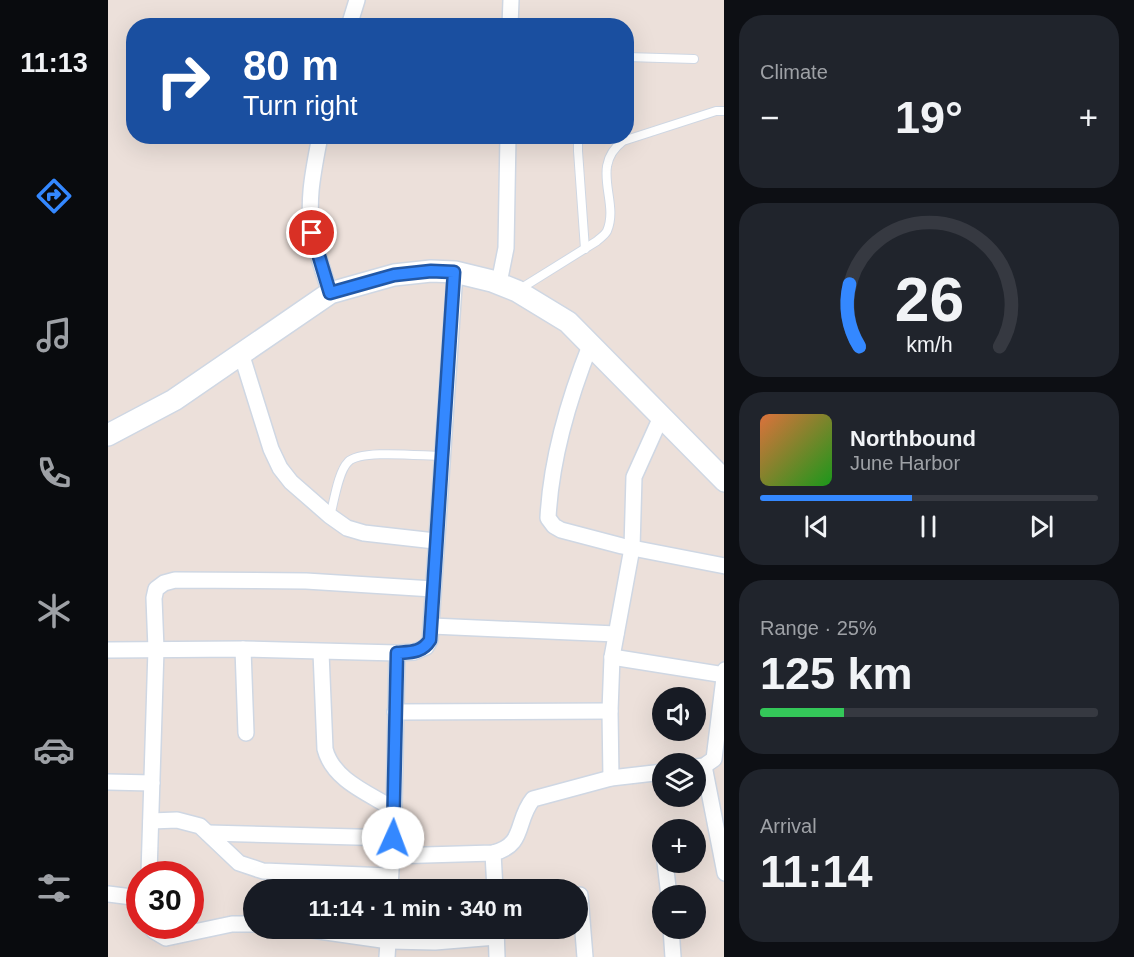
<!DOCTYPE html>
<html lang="en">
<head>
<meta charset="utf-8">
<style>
  :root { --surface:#171b24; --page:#20242c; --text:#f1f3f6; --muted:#9ea1a6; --line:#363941; --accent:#3488ff }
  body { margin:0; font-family:Helvetica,sans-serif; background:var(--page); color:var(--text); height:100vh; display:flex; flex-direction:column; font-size:22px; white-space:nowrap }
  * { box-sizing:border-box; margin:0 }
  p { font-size:20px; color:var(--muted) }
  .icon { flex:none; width:33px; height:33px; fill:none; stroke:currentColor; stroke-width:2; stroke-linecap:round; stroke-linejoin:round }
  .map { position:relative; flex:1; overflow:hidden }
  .panel { display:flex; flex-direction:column; gap:15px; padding:15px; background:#0d0f14; width:410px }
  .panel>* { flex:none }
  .banner { position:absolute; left:18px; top:18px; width:508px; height:126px; border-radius:24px; box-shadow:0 6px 24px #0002; background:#1a4fa0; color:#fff; overflow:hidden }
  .fabs { position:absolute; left:544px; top:687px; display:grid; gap:12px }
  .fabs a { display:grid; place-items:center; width:54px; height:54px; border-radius:50%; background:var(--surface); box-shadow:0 6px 24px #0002; font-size:30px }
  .speed { position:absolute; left:18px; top:861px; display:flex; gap:12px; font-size:30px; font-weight:700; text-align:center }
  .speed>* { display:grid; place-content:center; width:78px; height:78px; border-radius:50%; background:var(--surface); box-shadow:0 6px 24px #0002; line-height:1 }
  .speed .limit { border:9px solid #d22; background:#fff; color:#111 }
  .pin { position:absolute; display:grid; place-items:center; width:51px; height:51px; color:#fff; margin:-26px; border:3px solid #fff; border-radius:50%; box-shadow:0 2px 6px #0007 }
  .me { position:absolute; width:66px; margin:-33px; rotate:2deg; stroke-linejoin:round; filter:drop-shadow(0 0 4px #0008) }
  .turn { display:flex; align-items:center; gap:21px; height:126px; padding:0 18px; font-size:27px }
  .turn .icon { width:78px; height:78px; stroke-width:2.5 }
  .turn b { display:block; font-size:42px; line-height:51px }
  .big { font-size:45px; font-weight:700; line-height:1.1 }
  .panel .tile { flex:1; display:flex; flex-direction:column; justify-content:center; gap:9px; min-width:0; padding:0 21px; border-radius:24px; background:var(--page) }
  .panel .dial { align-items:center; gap:0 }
  .dial svg { height:156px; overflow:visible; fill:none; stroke:var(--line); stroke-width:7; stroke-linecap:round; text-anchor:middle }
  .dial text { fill:var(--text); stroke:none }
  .song { display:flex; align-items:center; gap:18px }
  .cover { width:72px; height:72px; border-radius:9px; background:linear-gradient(135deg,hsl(20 70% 55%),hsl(120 70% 35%)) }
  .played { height:6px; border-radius:3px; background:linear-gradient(90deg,var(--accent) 45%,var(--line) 45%) }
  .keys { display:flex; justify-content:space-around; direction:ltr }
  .heat { display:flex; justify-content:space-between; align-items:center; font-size:33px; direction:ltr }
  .charge { height:9px; border-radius:4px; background:linear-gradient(90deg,#34c759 25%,var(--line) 0) }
  .trip { position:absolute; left:135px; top:879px; width:345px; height:60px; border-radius:30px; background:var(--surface); box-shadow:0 6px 24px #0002; font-weight:700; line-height:60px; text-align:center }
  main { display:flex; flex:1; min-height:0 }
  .tab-bar { display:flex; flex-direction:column; width:108px; justify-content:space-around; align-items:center; background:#090b0e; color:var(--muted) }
  .tab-bar .icon { width:42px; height:42px }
  .tab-bar .on { color:var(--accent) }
  .tab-bar b { font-size:27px; color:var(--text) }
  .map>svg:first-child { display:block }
</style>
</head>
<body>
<main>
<nav class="tab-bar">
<b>11:13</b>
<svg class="icon on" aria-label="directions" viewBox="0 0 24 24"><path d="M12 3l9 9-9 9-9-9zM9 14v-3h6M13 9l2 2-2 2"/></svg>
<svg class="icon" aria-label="music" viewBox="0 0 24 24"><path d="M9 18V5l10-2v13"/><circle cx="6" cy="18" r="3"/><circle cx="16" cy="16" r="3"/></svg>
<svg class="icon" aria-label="phone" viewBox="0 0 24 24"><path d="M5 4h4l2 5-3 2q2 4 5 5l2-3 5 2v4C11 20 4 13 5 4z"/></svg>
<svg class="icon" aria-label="climate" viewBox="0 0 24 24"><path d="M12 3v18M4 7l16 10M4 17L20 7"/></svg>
<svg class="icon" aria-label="car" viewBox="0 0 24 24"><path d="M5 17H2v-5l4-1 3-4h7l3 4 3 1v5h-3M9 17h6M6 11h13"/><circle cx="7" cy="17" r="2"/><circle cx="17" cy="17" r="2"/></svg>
<svg class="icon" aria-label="filters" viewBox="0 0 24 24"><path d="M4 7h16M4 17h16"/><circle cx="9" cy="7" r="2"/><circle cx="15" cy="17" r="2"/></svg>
</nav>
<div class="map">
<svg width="617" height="957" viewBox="0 0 617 957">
  <rect width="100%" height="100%" fill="#ece0da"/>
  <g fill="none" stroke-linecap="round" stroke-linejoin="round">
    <defs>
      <g id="service">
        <polyline points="519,57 586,59"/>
        <polyline points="470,136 470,151 477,249"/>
        <path d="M412,289L489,241C492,238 497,235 499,231C512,201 481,167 515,141L608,111H617"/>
        <path d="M222,516C226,502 230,472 240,462C252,449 314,456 333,456"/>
      </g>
      <g id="minor">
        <polyline points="241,26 249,0"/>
        <polyline points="402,26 403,0"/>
        <path d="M212,136C206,168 198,202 205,234C209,254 216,274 222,293"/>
        <polyline points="391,283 398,248 400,136"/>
        <path d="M483,343C461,398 443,458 440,518L446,526L453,530L514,546L617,566"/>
        <polyline points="133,353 163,449 172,468 183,482 222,516 239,528 256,533 327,541"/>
        <polyline points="324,626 508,634"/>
        <polyline points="135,649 138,733"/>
        <polyline points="0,650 135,649 289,653 306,652 318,647 322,640 347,272"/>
        <path d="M213,652L217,749C225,780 260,793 286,809"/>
        <polyline points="504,657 617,675"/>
        <polyline points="287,712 502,711"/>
        <polyline points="596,766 617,873"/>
        <polyline points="588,767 596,766 606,759 617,670"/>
        <polyline points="503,778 502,711 504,657 524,548 526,477 553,417"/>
        <polyline points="0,782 44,783"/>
        <polyline points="43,821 69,820 92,826 131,863 155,871 282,876"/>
        <polyline points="100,833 285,838"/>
        <polyline points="554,844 555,850"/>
        <polyline points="385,853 387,890"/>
        <path d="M283,856L385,853C418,845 407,821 425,799L503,778L555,772"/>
        <polyline points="557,862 561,896"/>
        <polyline points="41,874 48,649 46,598 48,589 56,583 67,580 198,581 325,589"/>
        <polyline points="282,890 286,809 289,653"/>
        <polyline points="0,894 32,898"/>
        <polyline points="472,895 477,957"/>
        <polyline points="42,926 46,931 58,938 124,924 146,924"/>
        <polyline points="190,928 281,941 327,942 388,937"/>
        <polyline points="388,928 389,957"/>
        <polyline points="563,928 565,957"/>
        <polyline points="279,957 281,928"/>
      </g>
      <polyline id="secondary" points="0,435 66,400 222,293 286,275 323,271 347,272 384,281 409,291 460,322 617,481"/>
    </defs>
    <use href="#service" stroke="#cfd7e3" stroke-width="10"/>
    <use href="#minor" stroke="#cfd7e3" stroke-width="18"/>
    <use href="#secondary" stroke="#cfd7e3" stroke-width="24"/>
    <use href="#service" stroke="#fff" stroke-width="8"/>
    <use href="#minor" stroke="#fff" stroke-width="15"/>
    <use href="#secondary" stroke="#fff" stroke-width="21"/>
  </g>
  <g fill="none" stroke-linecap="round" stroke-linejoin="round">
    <defs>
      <path id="route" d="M204,233L222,293L286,275L323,271L346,272L322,640C314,653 302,652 289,653L285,838"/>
    </defs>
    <use href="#route" stroke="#2258a6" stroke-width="15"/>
    <use href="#route" stroke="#3488ff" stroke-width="10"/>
  </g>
</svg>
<div class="fabs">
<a><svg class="icon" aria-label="sound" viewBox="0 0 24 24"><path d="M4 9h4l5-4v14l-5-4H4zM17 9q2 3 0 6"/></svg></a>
<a><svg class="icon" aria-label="layers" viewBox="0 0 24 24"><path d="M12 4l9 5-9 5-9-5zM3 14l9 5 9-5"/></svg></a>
<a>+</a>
<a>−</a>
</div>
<div class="speed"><div class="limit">30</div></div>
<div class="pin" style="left:204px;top:233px;background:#d93025"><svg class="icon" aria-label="arrive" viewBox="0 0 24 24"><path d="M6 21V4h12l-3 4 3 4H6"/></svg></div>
<svg class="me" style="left:285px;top:838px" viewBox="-20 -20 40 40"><circle r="19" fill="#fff"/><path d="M0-13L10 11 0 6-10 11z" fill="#3488ff"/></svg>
<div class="trip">11:14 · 1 min · 340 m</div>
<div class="banner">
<div class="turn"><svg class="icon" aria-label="right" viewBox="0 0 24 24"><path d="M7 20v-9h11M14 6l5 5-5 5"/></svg><div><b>80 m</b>Turn right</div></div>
</div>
</div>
<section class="panel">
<div class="tile"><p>Climate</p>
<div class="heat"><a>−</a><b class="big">19°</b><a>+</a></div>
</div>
<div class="tile dial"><svg viewBox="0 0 100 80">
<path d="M14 69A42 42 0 1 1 86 69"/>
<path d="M14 69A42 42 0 0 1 9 37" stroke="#3488ff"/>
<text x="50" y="56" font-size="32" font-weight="700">26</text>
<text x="50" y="72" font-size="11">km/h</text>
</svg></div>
<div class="tile">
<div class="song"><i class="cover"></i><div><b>Northbound</b><p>June Harbor</p></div></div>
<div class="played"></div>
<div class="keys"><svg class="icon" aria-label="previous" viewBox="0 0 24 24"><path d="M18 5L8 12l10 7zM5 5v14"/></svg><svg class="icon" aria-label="pause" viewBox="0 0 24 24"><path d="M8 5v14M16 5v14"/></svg><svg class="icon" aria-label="next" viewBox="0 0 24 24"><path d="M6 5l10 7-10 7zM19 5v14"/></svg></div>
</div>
<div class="tile"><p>Range · 25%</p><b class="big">125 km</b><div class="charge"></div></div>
<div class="tile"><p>Arrival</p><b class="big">11:14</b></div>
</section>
</main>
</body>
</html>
